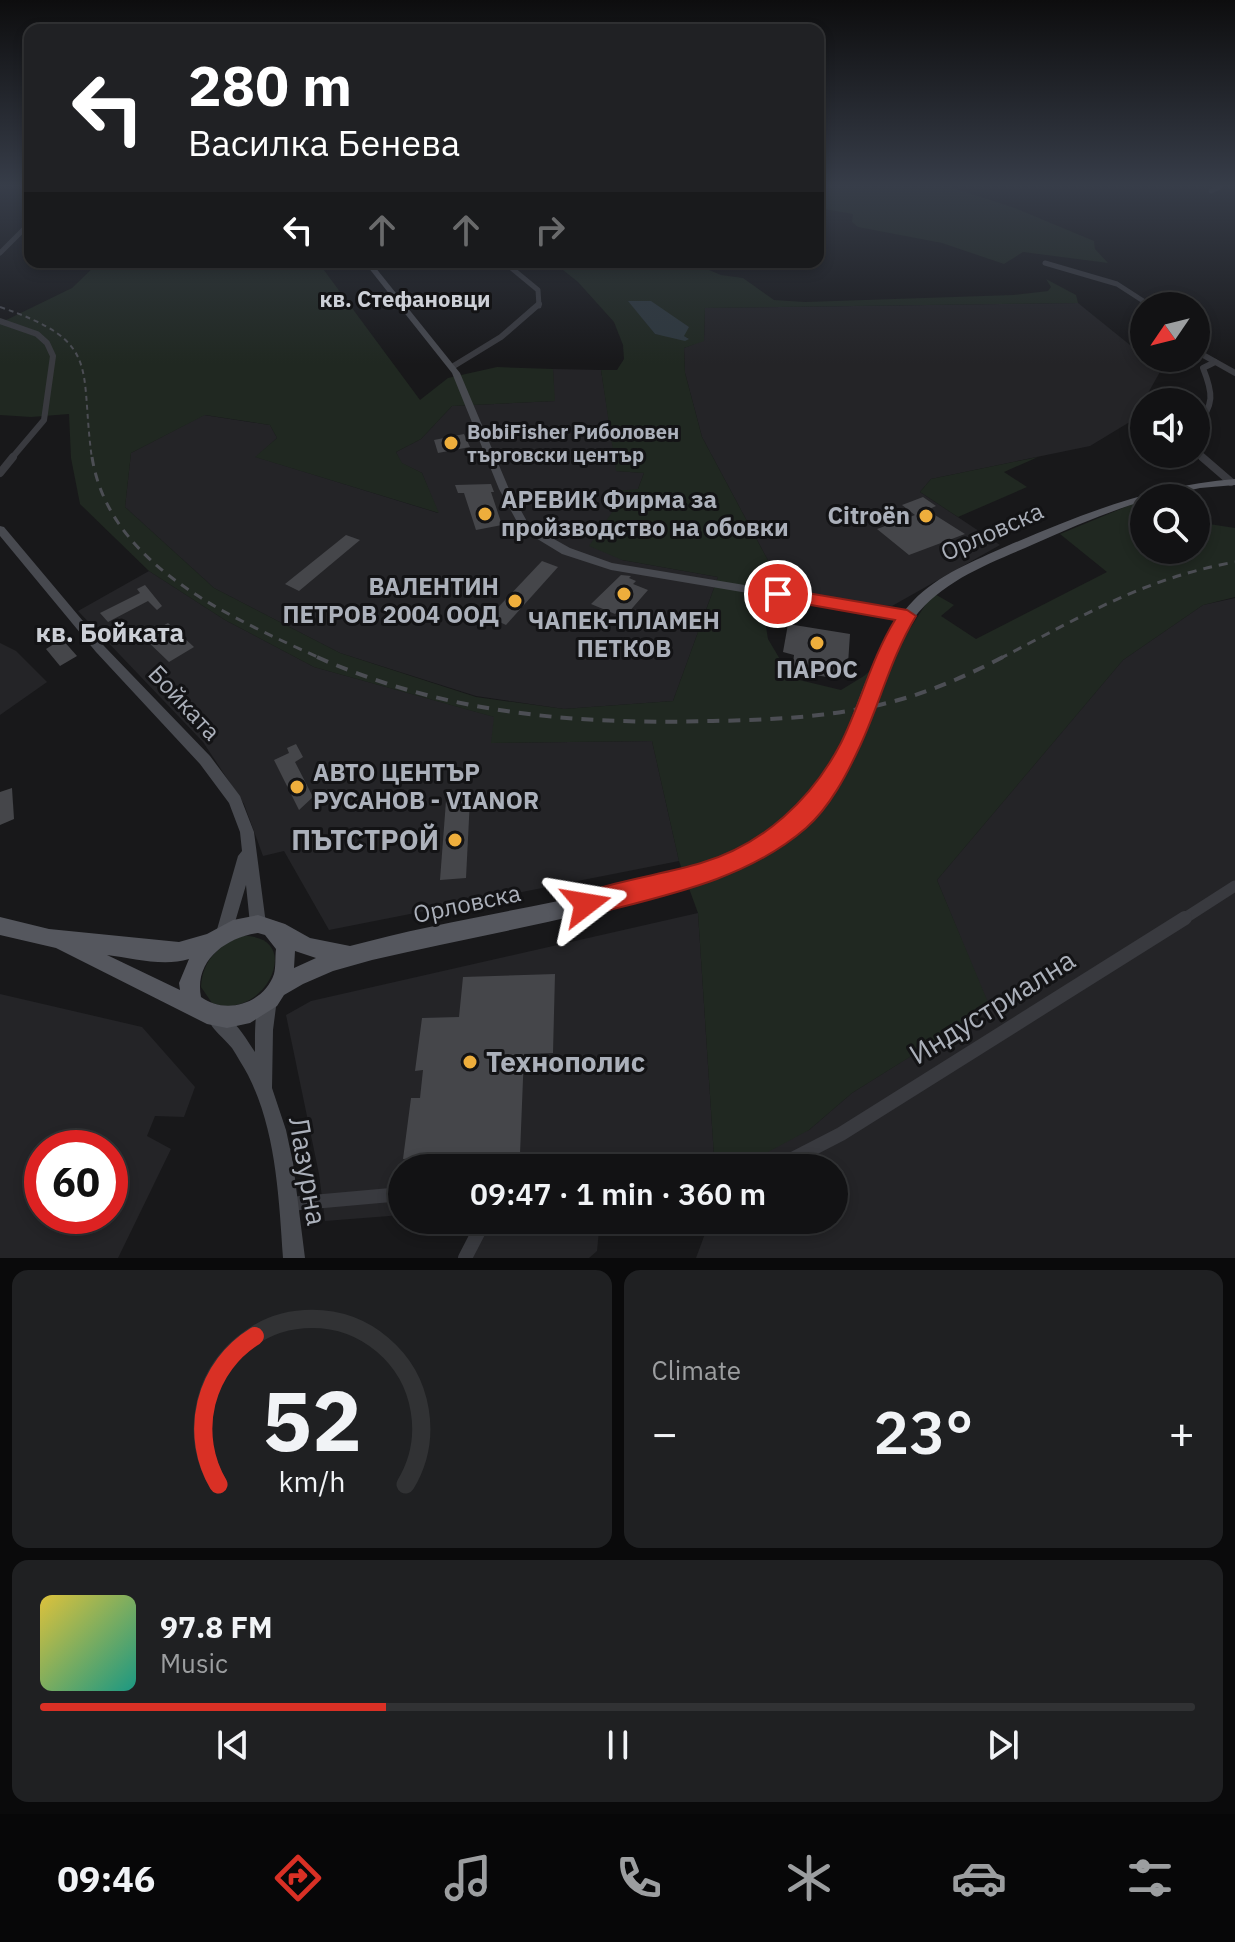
<!DOCTYPE html>
<html lang="en">
<head>
<meta charset="utf-8">
<style>
  :root { --surface:#121214; --page:#1f2022; --text:#f1f3f6; --muted:#9c9ea0; --line:#313234; --accent:#d93025 }
  body { margin:0; font-family:"IBM Plex Sans",sans-serif; background:var(--page); color:var(--text); height:100vh; display:flex; flex-direction:column; font-size:30px; white-space:nowrap }
  * { box-sizing:border-box; margin:0 }
  p { font-size:26px; color:var(--muted) }
  .icon { flex:none; width:44px; height:44px; fill:none; stroke:currentColor; stroke-width:2; stroke-linecap:round; stroke-linejoin:round }
  .map { position:relative; height:1258px; overflow:hidden }
  .details { display:flex; flex-direction:column; gap:12px; padding:12px; background:#0a0a0b; flex:1 }
  .details>* { flex:none }
  .guide { position:absolute; left:24px; top:24px; width:800px; height:244px; border-radius:16px; box-shadow:0 4px 12px #0003,0 0 0 2px var(--line); background:#202124; color:#fff; overflow:hidden }
  .needle { width:52px; rotate:235deg }
  .tools { position:absolute; left:1130px; top:292px; display:grid; gap:16px }
  .tools a { display:grid; place-items:center; width:80px; height:80px; border-radius:50%; background:var(--surface); box-shadow:0 4px 12px #0003,0 0 0 2px var(--line); font-size:40px }
  .speed { position:absolute; left:24px; top:1130px; display:flex; gap:16px; font-size:40px; font-weight:700; text-align:center }
  .speed>* { display:grid; place-content:center; width:104px; height:104px; border-radius:50%; background:var(--surface); box-shadow:0 4px 12px #0003,0 0 0 2px var(--line); line-height:1 }
  .speed .limit { border:12px solid #d22; background:#fff; color:#111 }
  .pin { position:absolute; display:grid; place-items:center; width:68px; height:68px; color:#fff; margin:-34px; border:4px solid #fff; border-radius:50%; box-shadow:0 2px 8px #0007 }
  .me { position:absolute; width:88px; margin:-44px; rotate:76deg; stroke-linejoin:round; filter:drop-shadow(0 0 6px #0008) }
  .turn { display:flex; align-items:center; gap:28px; height:168px; padding:0 32px; font-size:36px }
  .turn .icon { width:104px; height:104px; stroke-width:2.5 }
  .turn b { display:block; font-size:56px; line-height:68px }
  .lanes { display:flex; align-items:center; height:76px; padding:0 32px; background:#0003; justify-content:center; gap:40px; direction:ltr }
  .lanes .off { opacity:.35 }
  .big { font-size:60px; font-weight:600; line-height:1.1 }
  .details .tile { flex:1; display:flex; flex-direction:column; justify-content:center; gap:12px; min-width:0; padding:0 28px; border-radius:16px; background:var(--page) }
  .details .dial { align-items:center; gap:0 }
  .dial svg { height:208px; overflow:visible; fill:none; stroke:var(--line); stroke-width:7; stroke-linecap:round; text-anchor:middle }
  .dial text { fill:var(--text); stroke:none }
  .song { display:flex; align-items:center; gap:24px }
  .cover { width:96px; height:96px; border-radius:12px; background:linear-gradient(135deg,hsl(50 70% 55%),hsl(170 70% 35%)) }
  .played { height:8px; border-radius:4px; background:linear-gradient(90deg,var(--accent) 30%,var(--line) 30%) }
  .keys { display:flex; justify-content:space-around; direction:ltr }
  .heat { display:flex; justify-content:space-between; align-items:center; font-size:44px; direction:ltr }
  .details .tiles { flex:1; display:grid; gap:12px; grid-template-columns:1fr 1fr }
  .tile:last-child { grid-column:span 2 }
  .trip { position:absolute; left:388px; top:1154px; width:460px; height:80px; border-radius:40px; background:var(--surface); box-shadow:0 4px 12px #0003,0 0 0 2px var(--line); font-weight:600; line-height:80px; text-align:center }
  .tab-bar { display:flex; height:128px; justify-content:space-around; align-items:center; background:#070708; color:var(--muted) }
  .tab-bar .icon { width:56px; height:56px }
  .tab-bar .active { color:var(--accent) }
  .tab-bar b { font-size:36px; color:var(--text) }
  .map>svg:first-child { display:block }
</style>
</head>
<body>
<div class="map">
<svg width="1235" height="1258" viewBox="0 0 1235 1258">
  <rect width="100%" height="100%" fill="#18181a"/>
  <g fill="#242427" fill-rule="evenodd">
    <polygon points="1078,303 1161,370 1133,420 1090,446 931,479 920,492 1000,545 892,606 798,594 772,568 702,437 685,373 684,348 704,340 705,308"/>
    <polygon points="553,369 601,370 617,471 644,473 638,489 619,502 622,560 718,577 673,701 564,709 476,696 340,653 214,588 125,507 131,453 204,415 270,425 277,438 256,457 438,513 422,473 401,463 396,452 421,439 452,406 554,401"/>
    <polygon points="149,571 225,620 314,667 495,717 492,743 652,741 679,861 329,930 284,851 263,856 244,804 203,742 78,611"/>
    <polygon points="1235,598 1235,1258 696,1258 706,1231 649,1220 834,1220 834,1168 402,1168 402,1215 325,1221 319,1174 286,1015 311,1001 698,913 714,1156 809,1130 852,1093 989,1007 937,880 1123,660 1203,605"/>
    <polygon points="0,643 16,651 47,682 0,715"/>
    <path d="M0,994L142,1027L195,1087L184,1117L155,1116L147,1136L171,1149L118,1258H0ZM42,1148H110V1216H42Z"/>
    <polygon points="469,1220 600,1220 597,1251 589,1258 470,1258"/>
  </g>
  <g fill="#202821" fill-rule="evenodd">
    <polygon points="818,187 950,187 1015,208 1094,241 1095,249 1108,263 1023,252 1004,264 942,243 858,227 852,222 853,214 818,208"/>
    <path d="M99,262H289L302,267L318,262L420,400L448,378L497,367L553,369L555,401L452,406L421,439L396,452L402,463L422,473L439,513L255,457L277,438L270,425L205,415L131,453L125,507L214,588L340,653L476,697L564,709L673,701L718,577L622,560L589,546L619,502L617,491L638,489L644,473L616,471L601,370H617L624,359L623,345L614,322L578,282L553,262H690L721,275L743,278L774,300L805,302L1013,295L1048,291L1051,287L1046,279L1076,295L1078,303L705,308L704,341L684,348L685,373L702,437L772,568L798,594L761,596L768,639L791,678L841,690L864,676L900,644L933,593L954,605L941,616L976,639L1107,572L1060,534L1135,503L1144,506V550H1196V522L1235,528V597L1203,605L1123,660L937,880L990,1007L852,1093L809,1130L740,1167L714,1156L698,913L679,861L652,741L491,743L494,717L314,667L225,620L149,571L80,504L71,458L69,414L31,417L0,415V323L72,288ZM629,301L671,317L688,327L683,336L688,338L655,334Z"/>
    <polygon points="1038,457 1004,472 1027,487 958,517 920,492 931,479"/>
    <path d="M243,936C306,935 265,1023 212,1003L201,987C202,961 219,944 243,936Z"/>
  </g>
  <polygon fill="#2e383e" points="628,301 651,301 689,327 684,336 689,339 685,341 655,334"/>
  <g fill="#45464a">
    <polygon points="464,434 470,447 438,453 434,440"/>
    <polygon points="491,484 494,492 491,492 502,525 476,530 464,493 458,493 455,485"/>
    <polygon points="923,497 936,506 927,510 965,534 909,555 877,529 915,515 902,505"/>
    <polygon points="346,535 360,540 299,591 285,584"/>
    <polygon points="542,561 558,567 506,625 489,617"/>
    <polygon points="621,575 631,576 629,578 636,581 633,584 648,590 628,613 619,610 615,614 591,604"/>
    <polygon points="145,585 162,606 157,610 148,601 108,622 100,613 140,593 137,589"/>
    <polygon points="168,623 194,647 169,662 143,637"/>
    <polygon points="788,624 850,634 848,664 841,664 839,679 792,671 794,655 783,652"/>
    <polygon points="62,639 77,656 60,666 46,649"/>
    <polygon points="296,744 303,757 295,762 313,797 299,810 274,760 289,753 287,748"/>
    <polygon points="12,788 14,819 0,825 0,792"/>
    <polygon points="470,799 466,878 440,880 446,801"/>
    <polygon points="555,974 553,1053 524,1054 520,1154 403,1159 411,1098 420,1098 423,1070 415,1071 422,1018 459,1017 463,977"/>
  </g>
  <g fill="none" stroke-linecap="round" stroke-linejoin="round">
    <g stroke="#393a3f" stroke-width="5">
      <polyline points="1211,191 1220,187"/>
      <polyline points="0,253 30,223"/>
      <polyline points="504,262 538,290 539,306"/>
      <polyline points="1045,263 1117,284 1151,306"/>
    </g>
    <g stroke="#393a3f" stroke-width="6">
      <polyline points="0,321 37,334 47,343 53,356 44,420 11,459"/>
      <polyline points="1196,351 1235,373"/>
      <polyline points="452,367 501,337 539,304"/>
      <path d="M1196,426C1215,405 1213,393 1203,368L1215,362"/>
      <polyline points="1196,452 1205,459"/>
    </g>
    <g stroke="#393a3f" stroke-width="8">
      <polyline points="1202,457 1231,482"/>
      <polyline points="0,473 13,457"/>
    </g>
    <polyline stroke="#393a3f" stroke-width="11" points="1182,920 1235,886"/>
    <g stroke="#393a3f" stroke-width="14">
      <polyline points="775,1168 841,1134 1185,918"/>
      <polyline points="290,1204 402,1194"/>
      <polyline points="465,1258 480,1229 481,1220"/>
    </g>
    <g fill="#47494f" fill-rule="evenodd">
      <polygon points="364,262 371,262 460,373 509,489 529,525 570,548 612,563 907,612 911,613 913,616 911,619 907,620 611,570 562,554 521,529 499,489 452,373"/>
      <polygon points="0,526 4,527 104,646 210,756 240,796 254,832 266,924 264,930 258,932 252,930 250,924 246,885 230,939 224,941 218,939 216,933 238,856 242,851 240,832 229,803 200,764 96,652 0,536"/>
      <path d="M268,990L274,993L277,999L273,1030L272,1088L286,1130L293,1163L305,1258H283C279,1198 276,1130 248,1075C243,1066 237,1056 232,1048C224,1038 213,1031 208,1019L211,1013L217,1010C234,1018 245,1037 255,1052C255,1033 254,1011 262,993Z"/>
    </g>
    <g fill="#55575e" fill-rule="evenodd">
      <path d="M1235,479V485L1200,488L1155,498H1144V501C1106,512 1070,528 1034,544C991,563 944,579 914,618C897,640 890,666 878,690H868L866,686C877,655 890,625 913,601C939,574 974,561 1007,546C1082,514 1154,485 1235,479Z"/>
      <path d="M851,736L857,738L859,743C847,768 835,796 816,817C757,878 666,894 587,913C516,930 444,943 372,960L333,971L303,984L284,995L277,1006L250,1023L227,1028L207,1024L56,948L0,935V917L49,929L179,942L207,934L233,920L258,915L285,924L310,938L350,946C434,923 521,910 606,891C676,874 752,859 804,806C822,787 834,761 845,738ZM258,933L265,935L276,949C275,957 276,967 274,974C264,1004 225,1015 201,997C194,961 225,938 258,933ZM295,951L316,958L294,968ZM107,955C133,958 163,967 189,959L179,983L180,990Z"/>
    </g>
    <path stroke="#4c4e54" stroke-width="2" stroke-dasharray="5 4" stroke-linecap="butt" d="M0,307C103,342 79,366 92,459"/>
    <g stroke="#4c4e54" stroke-width="3" stroke-dasharray="9 7" stroke-linecap="butt">
      <path d="M92,457C109,566 232,618 322,659"/>
      <path d="M999,659C1081,617 1142,579 1235,562"/>
    </g>
    <path stroke="#4c4e54" stroke-width="4" stroke-dasharray="12 9" stroke-linecap="butt" d="M317,657C443,713 573,725 709,721C774,720 839,717 902,699C937,689 970,674 1003,657"/>
    <polyline stroke="#55575e" stroke-width="17" points="851,743 873,686"/>
  </g>
  <linearGradient id="sky" x2="0" y2="1"><stop stop-color="#0d0d0e"/><stop offset="0.51" stop-color="#373d49"/><stop offset="1" stop-color="#373d49" stop-opacity="0"/></linearGradient>
  <rect width="1235" height="364" fill="url(#sky)"/>
  <path fill="#d93025" stroke="#8d1f18" stroke-width="2" d="M778,588L907,610L916,616C891,657 880,703 860,746C847,774 830,807 806,828C745,881 662,896 586,916L577,912L574,904L577,896C617,880 661,875 701,863C763,845 812,799 841,743C861,703 871,659 895,620L772,598L770,594L772,590Z"/>
  <g fill="#eeae3c" stroke="#131315" stroke-width="3">
    <circle cx="451" cy="443" r="8"/>
    <circle cx="485" cy="514" r="8"/>
    <circle cx="926" cy="516" r="8"/>
    <circle cx="624" cy="594" r="8"/>
    <circle cx="515" cy="601" r="8"/>
    <circle cx="817" cy="643" r="8"/>
    <circle cx="297" cy="787" r="8"/>
    <circle cx="455" cy="840" r="8"/>
    <circle cx="470" cy="1062" r="8"/>
  </g>
  <g text-anchor="middle" stroke-width="6" stroke-linejoin="round" paint-order="stroke">
    <g font-size="20" font-weight="bold" fill="#abb0ba" stroke="#131315" text-anchor="start">
      <text x="467" y="439">BobiFisher Риболовен<tspan x="467" dy="23">търговски център</tspan></text>
    </g>
    <g font-size="22" font-weight="bold" fill="#cccfd6" stroke="#131315">
      <text x="405" y="307">кв. Стефановци</text>
    </g>
    <g font-size="24" font-weight="bold" fill="#abb0ba" stroke="#131315" text-anchor="start">
      <text x="501" y="508">АРЕВИК Фирма за<tspan x="501" dy="28">пройзводство на обовки</tspan></text>
      <text x="910" y="524" text-anchor="end">Citroën</text>
      <text x="499" y="595" text-anchor="end">ВАЛЕНТИН<tspan x="499" dy="28">ПЕТРОВ 2004 ООД</tspan></text>
      <text x="624" y="629" text-anchor="middle">ЧАПЕК-ПЛАМЕН<tspan x="624" dy="28">ПЕТКОВ</tspan></text>
      <text x="817" y="678" text-anchor="middle">ПАРОС</text>
      <text x="313" y="781">АВТО ЦЕНТЪР<tspan x="313" dy="28">РУСАНОВ - VIANOR</tspan></text>
    </g>
    <g font-size="24" fill="#abb0ba" stroke="#131315">
      <text transform="translate(992 532) rotate(-24)" y="8">Орловска</text>
      <text transform="translate(184 703) rotate(47)" y="8">Бойката</text>
      <text transform="translate(467 904) rotate(-12)" y="8">Орловска</text>
    </g>
    <g font-size="26" font-weight="bold" fill="#cccfd6" stroke="#131315">
      <text x="110" y="642">кв. Бойката</text>
    </g>
    <g font-size="28" font-weight="bold" fill="#abb0ba" stroke="#131315" text-anchor="end">
      <text x="439" y="850">ПЪТСТРОЙ</text>
      <text x="486" y="1072" text-anchor="start">Технополис</text>
    </g>
    <g font-size="28" fill="#abb0ba" stroke="#131315">
      <text transform="translate(992 1007) rotate(-32)" y="10">Индустриална</text>
      <text transform="translate(308 1171) rotate(80)" y="10">Лазурна</text>
    </g>
  </g>
</svg>
<div class="tools">
<a><svg class="needle" viewBox="-14 -14 28 28"><path d="M0-13l5 13h-10z" fill="#e53935"/><path d="M0 13l5-13h-10z" fill="#9c9ea0"/></svg></a>
<a><svg class="icon" aria-label="sound" viewBox="0 0 24 24"><path d="M4 9h4l5-4v14l-5-4H4zM17 9q2 3 0 6"/></svg></a>
<a><svg class="icon" aria-label="search" viewBox="0 0 24 24"><circle cx="10" cy="10" r="6"/><path d="M15 15l6 6"/></svg></a>
</div>
<div class="speed"><div class="limit">60</div></div>
<div class="pin" style="left:778px;top:594px;background:#d93025"><svg class="icon" aria-label="arrive" viewBox="0 0 24 24"><path d="M6 21V4h12l-3 4 3 4H6"/></svg></div>
<svg class="me" style="left:586px;top:904px" viewBox="-20 -20 40 40"><path d="M0-17L14 15 0 8-14 15z" fill="#d93025" stroke="#fff" stroke-width="4"/></svg>
<div class="trip">09:47 · 1 min · 360 m</div>
<div class="guide">
<div class="turn"><svg class="icon" aria-label="left" viewBox="0 0 24 24"><path d="M17 20v-9H6M10 6l-5 5 5 5"/></svg><div><b>280 m</b>Василка Бенева</div></div>
<div class="lanes"><svg class="icon" aria-label="left" viewBox="0 0 24 24"><path d="M17 20v-9H6M10 6l-5 5 5 5"/></svg><svg class="icon off" aria-label="ahead" viewBox="0 0 24 24"><path d="M12 20V5M6 11l6-6 6 6"/></svg><svg class="icon off" aria-label="ahead" viewBox="0 0 24 24"><path d="M12 20V5M6 11l6-6 6 6"/></svg><svg class="icon off" aria-label="right" viewBox="0 0 24 24"><path d="M7 20v-9h11M14 6l5 5-5 5"/></svg></div>
</div>
</div>
<section class="details">
<div class="tiles">
<div class="tile dial"><svg viewBox="0 0 100 80">
<path d="M14 69A42 42 0 1 1 86 69"/>
<path d="M14 69A42 42 0 0 1 28 12" stroke="#d93025"/>
<text x="50" y="56" font-size="32" font-weight="700">52</text>
<text x="50" y="72" font-size="11">km/h</text>
</svg></div>
<div class="tile"><p>Climate</p>
<div class="heat"><a>−</a><b class="big">23°</b><a>+</a></div>
</div>
<div class="tile">
<div class="song"><i class="cover"></i><div><b>97.8 FM</b><p>Music</p></div></div>
<div class="played"></div>
<div class="keys"><svg class="icon" aria-label="previous" viewBox="0 0 24 24"><path d="M18 5L8 12l10 7zM5 5v14"/></svg><svg class="icon" aria-label="pause" viewBox="0 0 24 24"><path d="M8 5v14M16 5v14"/></svg><svg class="icon" aria-label="next" viewBox="0 0 24 24"><path d="M6 5l10 7-10 7zM19 5v14"/></svg></div>
</div>
</div>
</section>
<nav class="tab-bar">
<b>09:46</b>
<svg class="icon active" aria-label="directions" viewBox="0 0 24 24"><path d="M12 3l9 9-9 9-9-9zM9 14v-3h6M13 9l2 2-2 2"/></svg>
<svg class="icon" aria-label="music" viewBox="0 0 24 24"><path d="M9 18V5l10-2v13"/><circle cx="6" cy="18" r="3"/><circle cx="16" cy="16" r="3"/></svg>
<svg class="icon" aria-label="phone" viewBox="0 0 24 24"><path d="M5 4h4l2 5-3 2q2 4 5 5l2-3 5 2v4C11 20 4 13 5 4z"/></svg>
<svg class="icon" aria-label="climate" viewBox="0 0 24 24"><path d="M12 3v18M4 7l16 10M4 17L20 7"/></svg>
<svg class="icon" aria-label="car" viewBox="0 0 24 24"><path d="M5 17H2v-5l4-1 3-4h7l3 4 3 1v5h-3M9 17h6M6 11h13"/><circle cx="7" cy="17" r="2"/><circle cx="17" cy="17" r="2"/></svg>
<svg class="icon" aria-label="filters" viewBox="0 0 24 24"><path d="M4 7h16M4 17h16"/><circle cx="9" cy="7" r="2"/><circle cx="15" cy="17" r="2"/></svg>
</nav>
</body>
</html>
